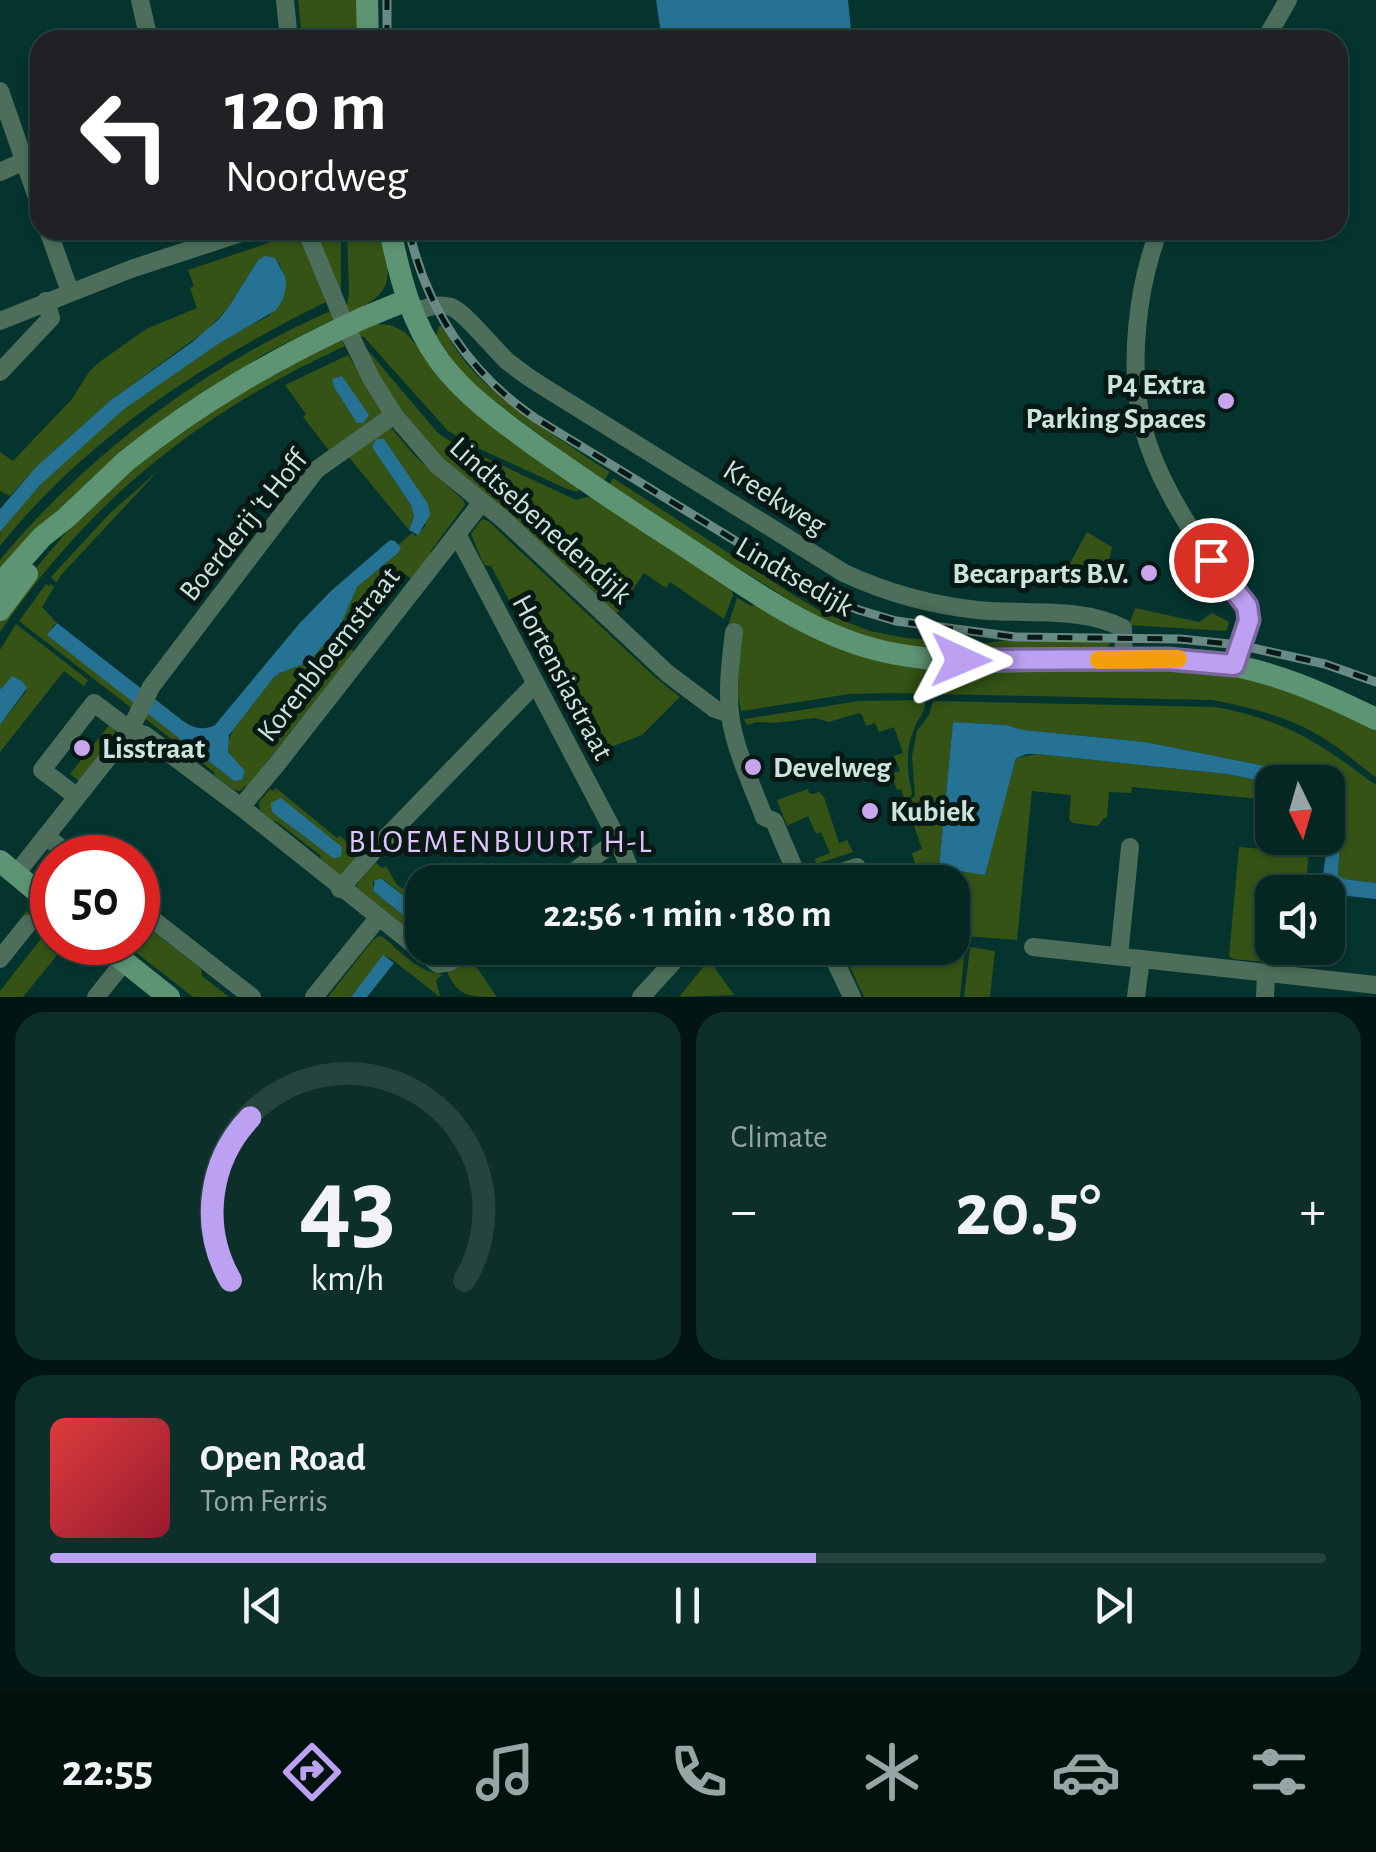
<!DOCTYPE html>
<html lang="en">
<head>
<meta charset="utf-8">
<style>
  :root { --surface:#042722; --page:#0d2f2a; --text:#f1f3f6; --muted:#97a5a5; --line:#254440; --accent:#bca0f2 }
  body { margin:0; font-family:"Alegreya Sans",sans-serif; background:var(--page); color:var(--text); height:100vh; display:flex; flex-direction:column; font-size:38px; white-space:nowrap }
  * { box-sizing:border-box; margin:0 }
  p { font-size:32px; color:var(--muted) }
  .icon { flex:none; width:55px; height:55px; fill:none; stroke:currentColor; stroke-width:2; stroke-linecap:round; stroke-linejoin:round }
  .map { position:relative; height:997px; overflow:hidden }
  .details { display:flex; flex-direction:column; gap:15px; padding:15px; background:#021513; flex:1 }
  .details>* { flex:none }
  .banner { position:absolute; left:30px; top:30px; width:1318px; height:210px; border-radius:30px; box-shadow:0 2px 8px #0004,0 0 0 2px var(--line); background:#202124; color:#fff; overflow:hidden }
  .needle { width:65px; rotate:175deg }
  .tools { position:absolute; left:1255px; top:765px; display:grid; gap:20px }
  .tools a { display:grid; place-items:center; width:90px; height:90px; border-radius:20px; background:var(--surface); box-shadow:0 2px 8px #0004,0 0 0 2px var(--line); font-size:50px }
  .speed { position:absolute; left:30px; top:835px; display:flex; gap:20px; font-size:50px; font-weight:700; text-align:center }
  .speed>* { display:grid; place-content:center; width:130px; height:130px; border-radius:50%; background:var(--surface); box-shadow:0 2px 8px #0004,0 0 0 2px var(--line); line-height:1 }
  .speed .limit { border:15px solid #d22; background:#fff; color:#111 }
  .pin { position:absolute; display:grid; place-items:center; width:85px; height:85px; color:#fff; margin:-42px; border:5px solid #fff; border-radius:50%; box-shadow:0 2px 10px #0007 }
  .me { position:absolute; width:110px; margin:-55px; rotate:91deg; stroke-linejoin:round; filter:drop-shadow(0 0 8px #0008) }
  .turn { display:flex; align-items:center; gap:35px; height:210px; padding:0 30px; font-size:45px }
  .turn .icon { width:130px; height:130px; stroke-width:2.5 }
  .turn b { display:block; font-size:70px; line-height:85px }
  .big { font-size:75px; font-weight:700; line-height:1.1 }
  .details .card { flex:1; display:flex; flex-direction:column; justify-content:center; gap:15px; min-width:0; padding:0 35px; border-radius:30px; background:var(--page) }
  .details .dial { align-items:center; gap:0 }
  .dial svg { height:260px; overflow:visible; fill:none; stroke:var(--line); stroke-width:7; stroke-linecap:round; text-anchor:middle }
  .dial text { fill:var(--text); stroke:none }
  .song { display:flex; align-items:center; gap:30px }
  .cover { width:120px; height:120px; border-radius:15px; background:linear-gradient(135deg,hsl(0 70% 55%),hsl(350 70% 35%)) }
  .played { height:10px; border-radius:5px; background:linear-gradient(90deg,var(--accent) 60%,var(--line) 60%) }
  .keys { display:flex; justify-content:space-around; direction:ltr }
  .heat { display:flex; justify-content:space-between; align-items:center; font-size:55px; direction:ltr }
  .details .tiles { flex:1; display:grid; gap:15px; grid-template-columns:1fr 1fr }
  .card:last-child { grid-column:span 2 }
  .trip { position:absolute; left:405px; top:865px; width:565px; height:100px; border-radius:30px; background:var(--surface); box-shadow:0 2px 8px #0004,0 0 0 2px var(--line); font-weight:700; line-height:100px; text-align:center }
  .menu { display:flex; height:160px; justify-content:space-around; align-items:center; background:#02100e; color:var(--muted) }
  .menu .icon { width:70px; height:70px }
  .menu .selected { color:var(--accent) }
  .menu b { font-size:45px; color:var(--text) }
  .map>svg:first-child { display:block }
</style>
</head>
<body>
<div class="map">
<svg width="1376" height="997" viewBox="0 0 1376 997">
  <rect width="100%" height="100%" fill="#05342e"/>
  <g fill="#345315">
    <polygon points="298,0 359,0 360,40 302,40"/>
    <polygon points="311,230 341,230 341,298"/>
    <path d="M347,230H381C390,281 398,291 345,315L349,293Z"/>
    <path d="M298,233L326,302C204,362 86,438 0,546C0,543 0,533 1,531C5,520 18,510 26,501C87,429 184,356 269,316L285,276L279,263L258,260L228,308L208,329L111,400L36,467L10,496L0,491V452L13,461L72,399L89,372L98,363L146,329L197,308L190,288L194,286L188,270Z"/>
    <path d="M330,311L334,319L266,353L169,415L0,579V560L4,555C72,475 156,405 247,353C274,337 302,324 330,311Z"/>
    <polygon points="377,324 390,325 405,332 429,360 580,489 577,492 567,489 480,449 448,431 364,337 356,336 359,331"/>
    <path d="M443,325C464,375 514,408 558,438C576,449 592,462 610,472L603,482L488,397L456,366L436,336L439,326Z"/>
    <path d="M341,338L345,346C199,413 91,499 0,632V619L36,568L80,516L125,473L212,409Z"/>
    <polygon points="365,347 438,433 450,441 576,500 591,496 731,588 733,595 724,619 670,582 666,588 644,573 615,616 461,478 412,430 362,348"/>
    <polygon points="348,355 384,415 331,453 303,417 306,414 285,385"/>
    <path d="M388,424L415,456L464,501L465,505L430,552L432,555L413,580L402,572L351,636L355,641L350,648L354,652L247,787L245,786L240,791L234,790L214,775V772L19,621L46,584L49,586L51,584L54,587L42,607L57,623L51,628L140,707L234,781L242,780L245,771C240,766 231,760 229,753C220,734 262,693 274,677L280,673L309,662L341,624L357,587L398,553L400,548L398,545L412,533L416,536L426,525L372,447L411,505L414,517L409,530L347,455Z"/>
    <polygon points="159,470 61,575 56,583 51,577 110,513"/>
    <polygon points="613,478 795,596 824,613 870,631 906,638 980,644 1009,640 1112,642 1106,648 1035,651 915,647 875,639 821,619 794,603 608,486"/>
    <polygon points="482,519 488,521 656,678 680,697 642,735 590,755 491,566 484,565 471,534"/>
    <polygon points="1087,532 1112,547 1103,588 1062,578"/>
    <path d="M737,598L751,606L758,604L838,647L1159,667L1260,677L1376,727V777C1360,767 1347,753 1331,743C1295,718 1254,708 1212,700L891,693L849,694L741,711L738,696L739,651L726,631Z"/>
    <polygon points="1135,608 1199,622 1212,613 1229,622 1227,630 1225,631 1129,625"/>
    <polygon points="16,624 88,680 84,686 64,671 0,752 0,725 27,690 0,690 0,650"/>
    <path d="M925,700C926,714 918,717 914,729C905,750 907,771 912,793L910,797L904,799L901,789L897,790L891,774L900,771L894,756L903,753L894,727L879,732L875,723L866,726L862,715L859,713L829,722L815,718L774,723L757,722L747,725L744,719L859,701Z"/>
    <path d="M933,701L1215,707C1257,714 1296,729 1331,753C1347,763 1361,775 1376,785V883L1344,879L1338,875L1342,805L1338,789L1325,778L1145,742L1023,730L1006,725L953,722L939,869L985,874L1016,758L1037,754L1226,774L1272,783V800L1132,787L1131,793L1109,792L1107,818H1104L1098,826L1072,823L1069,819L1071,795L1032,791L1017,940L964,936L953,932L952,882H920L912,853L922,849L906,803L915,796L912,757L917,731L929,715Z"/>
    <polygon points="109,725 115,730 115,736 79,781 70,774"/>
    <polygon points="276,788 337,838 340,836 354,848 352,852 360,858 342,876 321,859 320,855 276,821 273,821 260,810 259,802 270,789 273,791"/>
    <polygon points="808,789 809,793 813,794 819,792 824,797 839,843 847,840 853,852 816,864 815,859 830,853 821,832 816,834 808,816 787,826 777,800"/>
    <polygon points="1239,847 1309,853 1305,892 1272,892 1272,948 1300,948 1299,965 1233,959 1229,956"/>
    <polygon points="375,862 382,868 386,866 397,885 422,901 422,910 383,879 373,882 373,891 422,930 422,945 395,918 355,887"/>
    <polygon points="26,911 52,933 52,942 64,943 85,960 82,964 62,949 23,997 0,997 0,991 44,935 22,917"/>
    <polygon points="138,920 201,969 202,976 229,997 193,997 124,943 138,942"/>
    <path d="M379,936L383,937C400,951 420,974 443,974L436,980L440,997L390,958L384,956L351,997H328L373,940Z"/>
    <polygon points="953,944 965,947 960,997 864,997 841,948 952,948"/>
    <polygon points="970,947 995,951 990,997 964,997"/>
    <path d="M468,955L497,997C469,997 458,997 446,970Z"/>
    <polygon points="709,960 734,995 679,997"/>
  </g>
  <g fill="#267294">
    <polygon points="656,0 848,0 852,40 662,40"/>
    <polygon points="265,256 275,258 285,276 286,286 283,299 276,310 218,344 124,409 40,485 0,532 0,509 36,467 111,400 191,343 218,320 228,308 258,260"/>
    <polygon points="342,376 369,415 363,423 357,423 334,387 332,379"/>
    <polygon points="376,439 384,439 428,504 430,515 418,535 409,530 414,517 411,505 372,447"/>
    <path d="M390,540L395,541L401,548L398,553L357,587L341,624L309,662L280,673L274,677L229,735L228,752L245,771L242,780L234,781L47,635L57,623L183,721C193,728 203,731 215,725L299,624L331,591Z"/>
    <polygon points="12,676 22,681 27,688 0,725 0,690"/>
    <polygon points="953,722 1006,725 1023,730 1145,742 1325,778 1338,789 1342,805 1338,875 1344,879 1376,883 1376,899 1328,894 1321,890 1328,838 1329,803 1328,782 1272,783 1226,774 1037,754 1027,754 1016,758 985,875 939,868"/>
    <polygon points="281,798 342,847 341,857 333,858 272,812 271,803"/>
    <polygon points="382,879 422,910 422,930 373,891 375,880"/>
    <polygon points="383,955 394,963 367,997 351,997"/>
  </g>
  <g fill="none" stroke-linecap="round" stroke-linejoin="round">
    <g stroke="#4d6e5a" stroke-width="18">
      <polyline points="140,0 149,40"/>
      <polyline points="285,0 289,40"/>
      <polyline points="1265,40 1288,0"/>
      <polyline points="0,91 40,206"/>
      <polyline points="0,172 24,161"/>
      <polyline points="48,230 70,292"/>
      <polyline points="306,230 342,317"/>
      <path d="M1159,230C1137,288 1128,367 1143,427C1155,474 1183,518 1209,558C1219,572 1248,597 1249,614C1250,627 1238,651 1234,665"/>
      <path d="M412,313C425,308 437,303 451,307C464,311 493,348 507,361C517,369 528,377 539,384L844,573C887,593 930,605 978,610C1025,615 1080,606 1123,628L1124,660"/>
      <polyline points="0,321 131,269 250,230"/>
      <polyline points="350,335 371,378 394,415 437,465 504,520 667,673 715,709 730,714"/>
      <polyline points="0,372 51,318 46,301"/>
      <polyline points="394,415 316,470 151,687 130,730 145,735 241,807 438,964 450,962 470,948"/>
      <polyline points="457,534 618,840 635,882"/>
      <path d="M734,632C730,665 725,702 734,735C741,763 754,790 764,817L774,821L800,882"/>
      <polyline points="241,807 277,764 482,502"/>
      <polyline points="46,836 73,858"/>
      <polyline points="16,874 130,730 94,703 42,770 76,796"/>
      <polyline points="559,882 618,840"/>
      <polyline points="811,882 857,867"/>
      <polyline points="340,889 377,847 535,684"/>
      <polyline points="138,908 252,997"/>
      <polyline points="1033,947 1376,985"/>
      <polyline points="829,948 852,997"/>
      <polyline points="1119,956 1130,847"/>
      <polyline points="0,959 28,924"/>
      <polyline points="96,997 124,962"/>
      <polyline points="314,997 378,918"/>
      <polyline points="641,997 686,948"/>
      <polyline points="1136,997 1141,959"/>
      <polyline points="1265,997 1266,974"/>
    </g>
    <g stroke="#5d9473" stroke-width="22">
      <polyline points="367,0 368,40"/>
      <path d="M390,230C400,278 411,323 441,363C467,397 503,422 537,447C581,478 624,507 669,536C740,581 811,639 896,654C998,673 1110,649 1213,662C1272,670 1323,693 1376,719"/>
      <polyline points="363,318 407,300"/>
      <polyline points="0,584 42,537 66,518 126,461"/>
      <polyline points="0,610 27,574"/>
      <polyline points="0,861 52,904"/>
      <polyline points="100,942 169,997"/>
    </g>
    <defs>
      <g id="rail">
        <polyline points="387,40 387,0"/>
        <path d="M409,230C426,308 469,373 535,418L827,597L859,610L896,621L1015,637L1180,639L1239,645L1325,664L1376,682"/>
      </g>
    </defs>
    <use href="#rail" stroke="#678a84" stroke-width="9"/>
    <use href="#rail" stroke="#071815" stroke-width="5" stroke-dasharray="15" stroke-linecap="butt"/>
    <path stroke="#5d9473" stroke-width="22" d="M126,461C201,401 276,358 363,318"/>
  </g>
  <g fill="none" stroke-linecap="round" stroke-linejoin="round">
    <defs>
      <polyline id="route" points="961,660 1167,659 1234,665 1249,620 1247,606 1211,560"/>
    </defs>
    <use href="#route" stroke="#7a689d" stroke-width="25"/>
    <use href="#route" stroke="#bca0f2" stroke-width="18"/>
    <polyline stroke="#f59e0b" stroke-width="18" points="1099,660 1178,659"/>
  </g>
  <g fill="#c9a5ee" stroke="#071815" stroke-width="4">
    <circle cx="1226" cy="401" r="10"/>
    <circle cx="1149" cy="573" r="10"/>
    <circle cx="82" cy="748" r="10"/>
    <circle cx="753" cy="767" r="10"/>
    <circle cx="870" cy="811" r="10"/>
  </g>
  <g text-anchor="middle" stroke-width="10" stroke-linejoin="round" paint-order="stroke">
    <g font-size="30" font-weight="bold" fill="#cde3de" stroke="#071815" text-anchor="start">
      <text x="1206" y="394" text-anchor="end">P4 Extra<tspan x="1206" dy="34">Parking Spaces</tspan></text>
      <text x="1129" y="583" text-anchor="end">Becarparts B.V.</text>
      <text x="102" y="758">Lisstraat</text>
      <text x="773" y="777">Develweg</text>
      <text x="890" y="821">Kubiek</text>
    </g>
    <g font-size="30" fill="#cde3de" stroke="#071815">
      <text transform="translate(775 497) rotate(32)" y="10">Kreekweg</text>
      <text transform="translate(541 520) rotate(42)" y="10">Lindtsebenedendijk</text>
      <text transform="translate(243 525) rotate(-51)" y="10">Boerderij 't Hoff</text>
      <text transform="translate(795 576) rotate(30)" y="10">Lindtsedijk</text>
      <text transform="translate(328 654) rotate(-52)" y="10">Korenbloemstraat</text>
      <text transform="translate(563 677) rotate(62)" y="10">Hortensiastraat</text>
    </g>
    <g font-size="32" letter-spacing="2.5" fill="#dfc4fb" stroke="#071815">
      <text x="501" y="852">BLOEMENBUURT H-L</text>
    </g>
  </g>
</svg>
<div class="tools">
<a><svg class="needle" viewBox="-14 -14 28 28"><path d="M0-13l5 13h-10z" fill="#e53935"/><path d="M0 13l5-13h-10z" fill="#97a5a5"/></svg></a>
<a><svg class="icon" aria-label="sound" viewBox="0 0 24 24"><path d="M4 9h4l5-4v14l-5-4H4zM17 9q2 3 0 6"/></svg></a>
</div>
<div class="speed"><div class="limit">50</div></div>
<div class="pin" style="left:1211px;top:560px;background:#d93025"><svg class="icon" aria-label="arrive" viewBox="0 0 24 24"><path d="M6 21V4h12l-3 4 3 4H6"/></svg></div>
<svg class="me" style="left:961px;top:660px" viewBox="-20 -20 40 40"><path d="M0-17L14 15 0 8-14 15z" fill="#bca0f2" stroke="#fff" stroke-width="4"/></svg>
<div class="trip">22:56 · 1 min · 180 m</div>
<div class="banner">
<div class="turn"><svg class="icon" aria-label="left" viewBox="0 0 24 24"><path d="M17 20v-9H6M10 6l-5 5 5 5"/></svg><div><b>120 m</b>Noordweg</div></div>
</div>
</div>
<section class="details">
<div class="tiles">
<div class="card dial"><svg viewBox="0 0 100 80">
<path d="M14 69A42 42 0 1 1 86 69"/>
<path d="M14 69A42 42 0 0 1 20 19" stroke="#bca0f2"/>
<text x="50" y="56" font-size="32" font-weight="700">43</text>
<text x="50" y="72" font-size="11">km/h</text>
</svg></div>
<div class="card"><p>Climate</p>
<div class="heat"><a>−</a><b class="big">20.5°</b><a>+</a></div>
</div>
<div class="card">
<div class="song"><i class="cover"></i><div><b>Open Road</b><p>Tom Ferris</p></div></div>
<div class="played"></div>
<div class="keys"><svg class="icon" aria-label="previous" viewBox="0 0 24 24"><path d="M18 5L8 12l10 7zM5 5v14"/></svg><svg class="icon" aria-label="pause" viewBox="0 0 24 24"><path d="M8 5v14M16 5v14"/></svg><svg class="icon" aria-label="next" viewBox="0 0 24 24"><path d="M6 5l10 7-10 7zM19 5v14"/></svg></div>
</div>
</div>
</section>
<nav class="menu">
<b>22:55</b>
<svg class="icon selected" aria-label="directions" viewBox="0 0 24 24"><path d="M12 3l9 9-9 9-9-9zM9 14v-3h6M13 9l2 2-2 2"/></svg>
<svg class="icon" aria-label="music" viewBox="0 0 24 24"><path d="M9 18V5l10-2v13"/><circle cx="6" cy="18" r="3"/><circle cx="16" cy="16" r="3"/></svg>
<svg class="icon" aria-label="phone" viewBox="0 0 24 24"><path d="M5 4h4l2 5-3 2q2 4 5 5l2-3 5 2v4C11 20 4 13 5 4z"/></svg>
<svg class="icon" aria-label="climate" viewBox="0 0 24 24"><path d="M12 3v18M4 7l16 10M4 17L20 7"/></svg>
<svg class="icon" aria-label="car" viewBox="0 0 24 24"><path d="M5 17H2v-5l4-1 3-4h7l3 4 3 1v5h-3M9 17h6M6 11h13"/><circle cx="7" cy="17" r="2"/><circle cx="17" cy="17" r="2"/></svg>
<svg class="icon" aria-label="filters" viewBox="0 0 24 24"><path d="M4 7h16M4 17h16"/><circle cx="9" cy="7" r="2"/><circle cx="15" cy="17" r="2"/></svg>
</nav>
</body>
</html>
